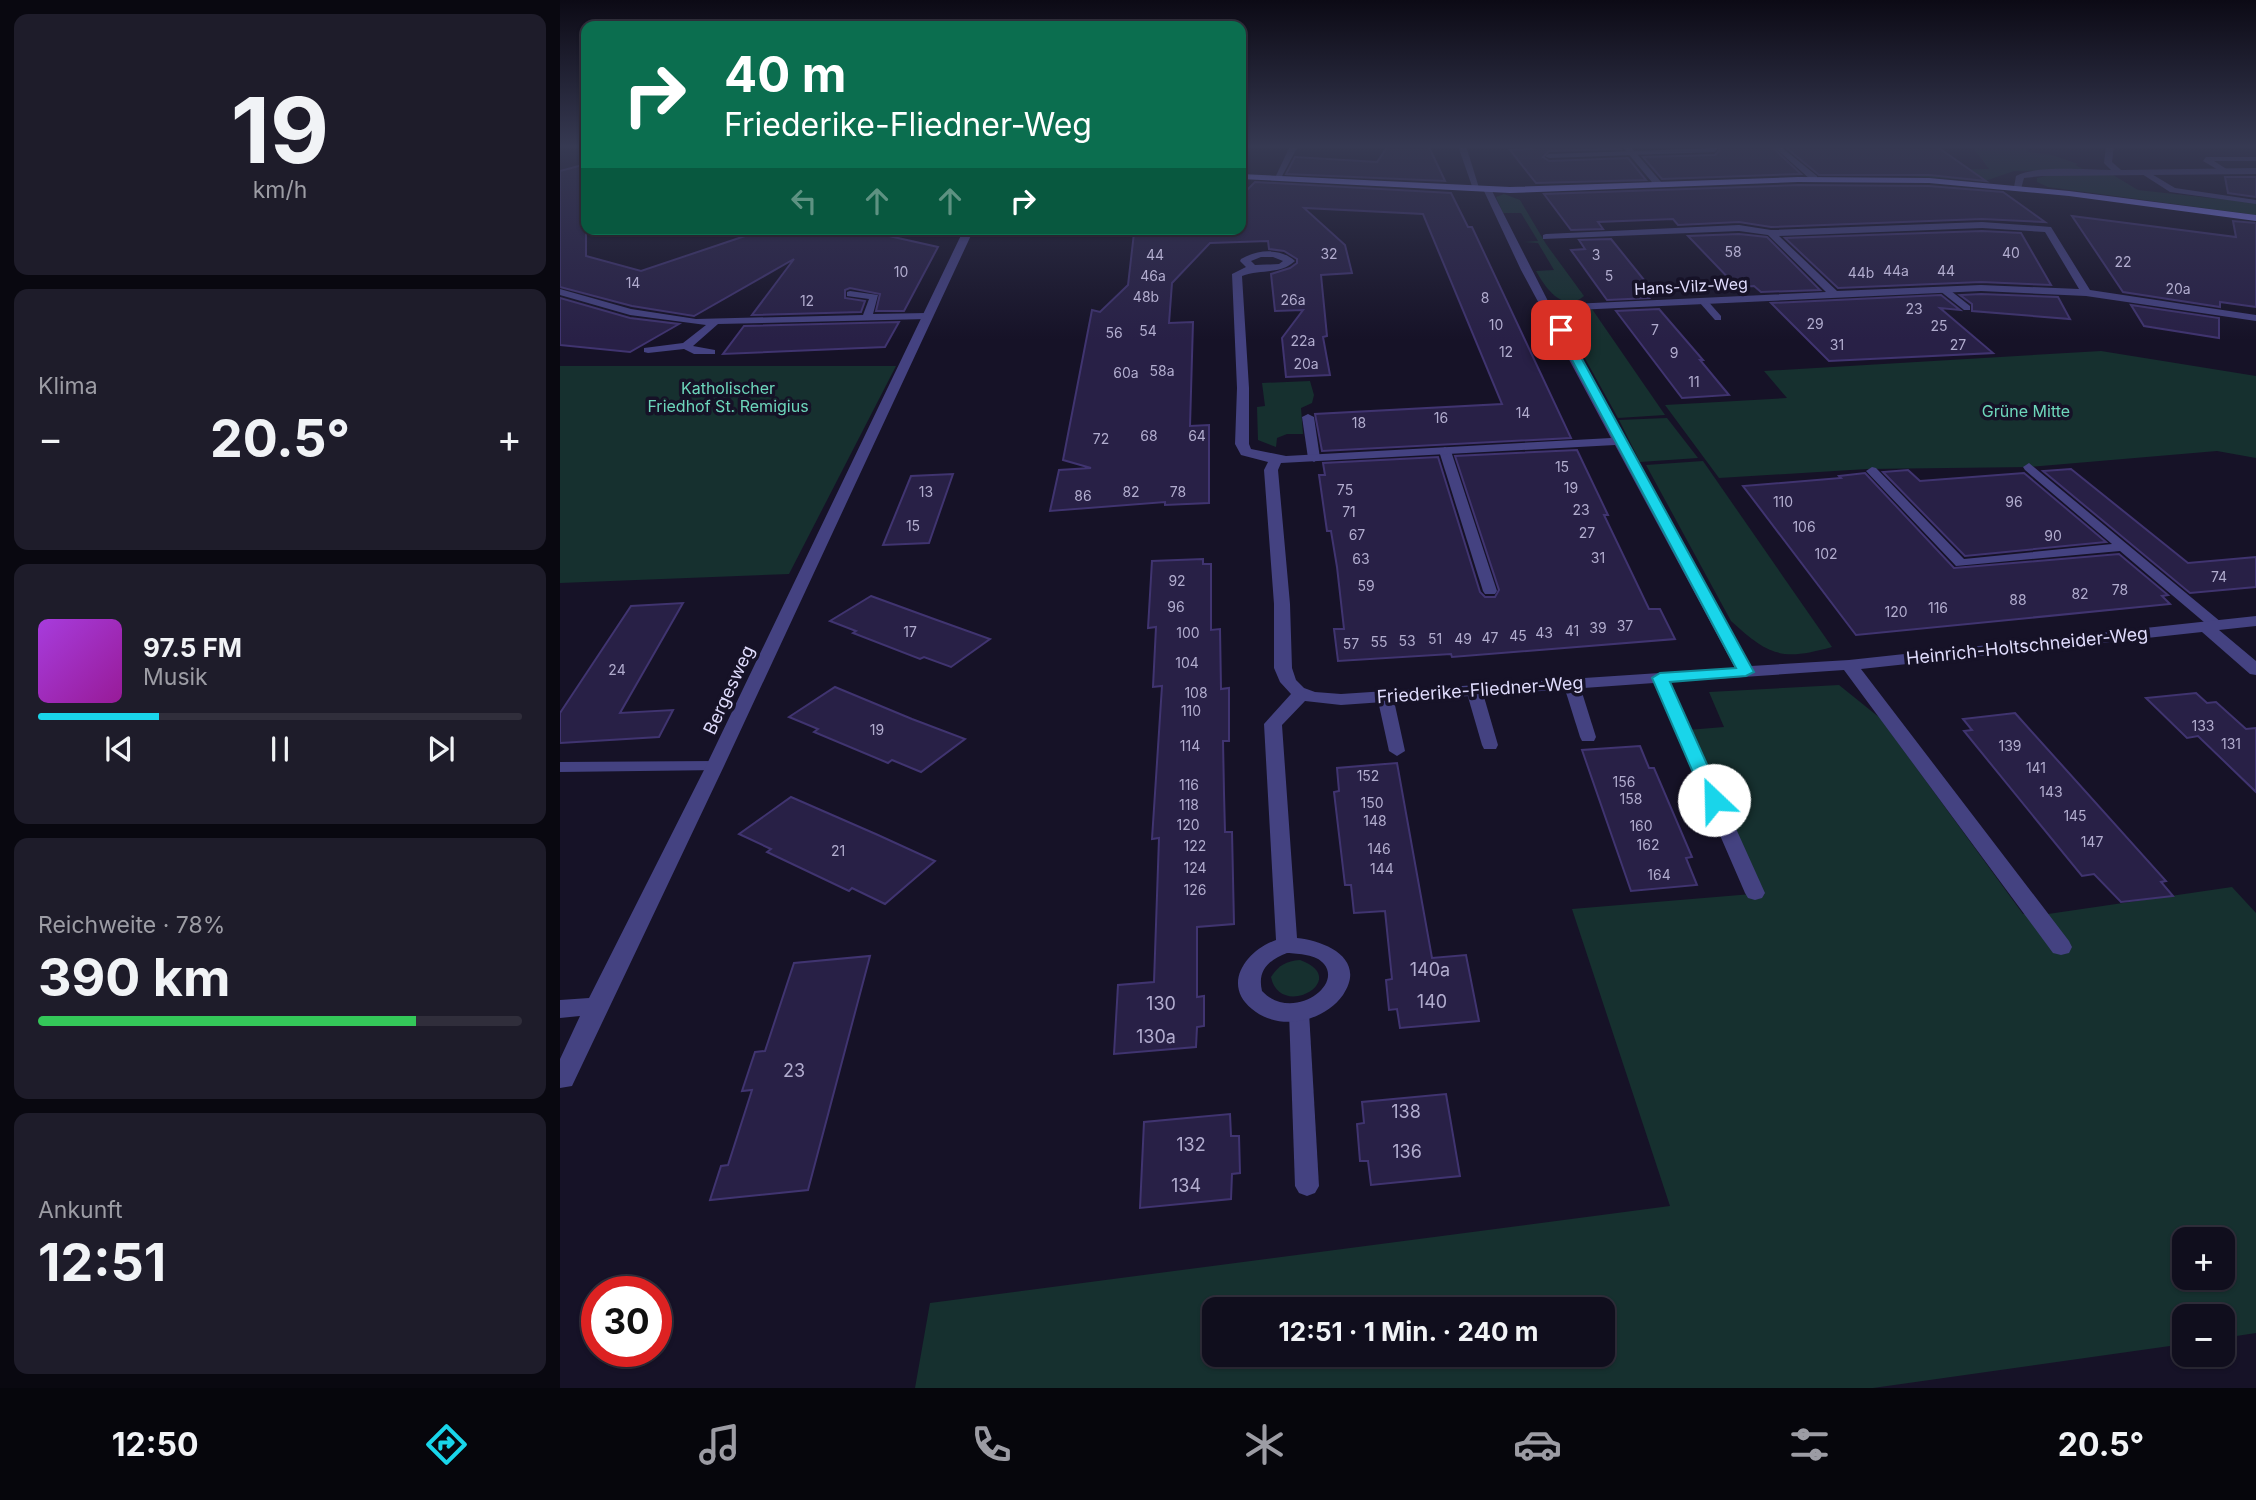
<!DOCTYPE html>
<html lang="de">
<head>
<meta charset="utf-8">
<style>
  :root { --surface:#100e1d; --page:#1e1c2a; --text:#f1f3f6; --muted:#9c9ca4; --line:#302e3b; --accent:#19d5ea }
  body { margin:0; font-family:Inter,sans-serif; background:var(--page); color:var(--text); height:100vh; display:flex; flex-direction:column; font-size:26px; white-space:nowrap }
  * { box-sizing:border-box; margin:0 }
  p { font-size:23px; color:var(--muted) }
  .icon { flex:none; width:38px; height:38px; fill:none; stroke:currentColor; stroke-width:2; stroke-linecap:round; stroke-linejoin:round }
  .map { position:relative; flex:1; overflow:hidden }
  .side { display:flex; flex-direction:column; gap:14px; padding:14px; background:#090810; width:560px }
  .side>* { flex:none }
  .hud { position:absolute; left:21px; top:21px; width:665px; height:214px; border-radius:14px; box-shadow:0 2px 5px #0004,0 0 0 2px var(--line); background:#0b6e4f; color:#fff; overflow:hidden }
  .controls { position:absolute; left:1612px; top:1227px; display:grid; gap:14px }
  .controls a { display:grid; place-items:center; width:63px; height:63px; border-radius:14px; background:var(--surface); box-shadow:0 2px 5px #0004,0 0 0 2px var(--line); font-size:35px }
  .speed { position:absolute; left:21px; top:1276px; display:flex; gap:14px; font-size:35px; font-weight:700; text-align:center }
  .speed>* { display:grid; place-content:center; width:91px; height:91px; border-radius:50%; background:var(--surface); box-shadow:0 2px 5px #0004,0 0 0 2px var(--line); line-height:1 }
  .speed .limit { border:10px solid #d22; background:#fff; color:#111 }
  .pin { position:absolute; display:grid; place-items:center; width:60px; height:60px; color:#fff; margin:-30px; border-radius:14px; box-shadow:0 4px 10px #0006 }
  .me { position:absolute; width:77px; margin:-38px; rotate:336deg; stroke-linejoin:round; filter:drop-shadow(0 0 5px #0008) }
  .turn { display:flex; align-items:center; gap:24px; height:147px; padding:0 28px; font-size:32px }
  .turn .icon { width:91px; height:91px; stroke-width:2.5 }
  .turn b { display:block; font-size:49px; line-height:60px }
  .lanes { display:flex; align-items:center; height:66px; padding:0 28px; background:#0003; justify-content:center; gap:35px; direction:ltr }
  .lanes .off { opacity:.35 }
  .big { font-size:52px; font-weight:700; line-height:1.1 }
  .side .card { flex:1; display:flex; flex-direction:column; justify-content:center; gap:10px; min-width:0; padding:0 24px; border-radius:14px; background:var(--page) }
  .side .dial { align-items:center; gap:0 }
  .dial b { font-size:91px; line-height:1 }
  .song { display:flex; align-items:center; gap:21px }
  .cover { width:84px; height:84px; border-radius:10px; background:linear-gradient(135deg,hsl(280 70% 55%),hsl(300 70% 35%)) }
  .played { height:7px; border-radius:4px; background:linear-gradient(90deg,var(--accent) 25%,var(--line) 25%) }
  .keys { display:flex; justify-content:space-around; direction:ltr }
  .heat { display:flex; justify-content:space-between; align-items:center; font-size:38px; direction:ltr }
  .charge { height:10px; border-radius:5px; background:linear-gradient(90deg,#34c759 78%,var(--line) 0) }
  .trip { position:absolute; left:642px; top:1297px; width:413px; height:70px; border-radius:14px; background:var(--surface); box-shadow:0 2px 5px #0004,0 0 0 2px var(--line); font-weight:700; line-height:70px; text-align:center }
  .dock { display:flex; height:112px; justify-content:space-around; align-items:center; background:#06060c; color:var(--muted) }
  .dock .icon { width:49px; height:49px }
  .dock .on { color:var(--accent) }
  .dock b { font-size:32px; color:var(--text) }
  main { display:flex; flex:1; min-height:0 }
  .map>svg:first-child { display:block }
</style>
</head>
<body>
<main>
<section class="side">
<div class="card dial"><b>19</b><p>km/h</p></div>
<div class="card"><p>Klima</p>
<div class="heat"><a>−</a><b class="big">20.5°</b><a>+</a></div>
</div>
<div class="card">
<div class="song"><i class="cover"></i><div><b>97.5 FM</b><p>Musik</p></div></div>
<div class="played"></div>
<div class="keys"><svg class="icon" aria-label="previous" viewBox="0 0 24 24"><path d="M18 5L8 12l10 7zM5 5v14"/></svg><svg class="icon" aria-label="pause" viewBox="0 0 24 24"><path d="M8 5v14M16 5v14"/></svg><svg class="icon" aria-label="next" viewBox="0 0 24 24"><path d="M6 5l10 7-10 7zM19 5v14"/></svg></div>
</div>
<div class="card"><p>Reichweite · 78%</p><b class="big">390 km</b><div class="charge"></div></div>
<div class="card"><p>Ankunft</p><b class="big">12:51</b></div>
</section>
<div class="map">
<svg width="1696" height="1388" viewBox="0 0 1696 1388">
  <rect width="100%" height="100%" fill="#161227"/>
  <g fill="#16302f" fill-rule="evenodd">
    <polygon points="1408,146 1468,146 1467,152 1492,155 1518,164 1515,165 1525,170 1454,171 1425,181 1348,176 1342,170 1429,169 1415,150"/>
    <polygon points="1490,175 1553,175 1578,190 1696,203 1696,215 1488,187 1477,182 1477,178"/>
    <path d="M944,194L960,200L986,244L1024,296C1003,314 985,287 976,271L994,270L978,243L963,242L978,241L961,213H943L936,197Z"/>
    <polygon points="1032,309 1105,415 1058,418 1002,317 1012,311"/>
    <polygon points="1541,351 1696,376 1696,458 1657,451 1470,467 1307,469 1159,478 1105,405 1227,398 1204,371"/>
    <polygon points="0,366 336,366 229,574 0,583"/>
    <polygon points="750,381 754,395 752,403 741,408 743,434 727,434 717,438 716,447 698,440 697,407 705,406 702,383"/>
    <polygon points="1107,418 1138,458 1080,462 1059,420"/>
    <path d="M1143,461L1272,647C1222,661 1209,656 1171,621L1086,465Z"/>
    <path d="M1279,685L1320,718L1463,914H1488L1672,887L1696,913V1333L1663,1338L1662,1316H1624V1344L1313,1388H355L370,1303L1110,1206L1012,909L1192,894L1128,730L1164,727L1149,692ZM1624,1239H1662V1278H1624ZM654,1309H1043V1354H654Z"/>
    <path d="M740,960C793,979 720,1021 711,977C719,965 726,961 740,960Z"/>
  </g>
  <g fill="#282046" stroke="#403470" stroke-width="2">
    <polygon points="828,146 869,147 885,181 726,174 735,157 817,162"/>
    <polygon points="970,146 1059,146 1061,149 989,151 983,157 989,161 1068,158 1086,180 976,183 950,150 972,149"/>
    <polygon points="1159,146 1211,146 1241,174 1102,179 1083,157 1155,155 1160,150"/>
    <polygon points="1224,146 1376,146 1426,181 1369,175 1259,175"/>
    <polygon points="26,164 26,256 81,271 206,229 298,229 378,247 344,311 316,311 320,294 290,288 285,290 285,298 305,301 301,312 192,315 234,259 134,316 72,306 0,287 0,171"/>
    <polygon points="1665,177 1696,177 1696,197 1668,193"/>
    <polygon points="695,182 891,193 908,227 912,227 1011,438 762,451 755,414 942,404 863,214 744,208 785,245 792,273 761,275 767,336 763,337 770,375 726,377 722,338 743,310 715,311 711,274 730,268 737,263 737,259 724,251 709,249 708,241 650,243 612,283 609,323 633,322 630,426 649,425 649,503 605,505 605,502 490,511 499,470 531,468 503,460 532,310 540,312 568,285 574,233 681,229 681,196"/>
    <polygon points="1238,185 1369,186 1443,192 1485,222 1422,219 1211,227 1179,222 1118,225 1113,219 1038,222 1043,229 1011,230 984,194"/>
    <polygon points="1512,216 1676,237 1673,221 1696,223 1696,307 1660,302 1660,307 1563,292"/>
    <polygon points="1422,231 1461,233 1491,285 1421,282 1278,288 1225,238"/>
    <polygon points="1179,234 1207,237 1260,290 1201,292 1194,286 1177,287 1128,236"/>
    <polygon points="1051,239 1093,291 1084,292 1089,298 1047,300 1011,250 1025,249 1019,240"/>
    <polygon points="1421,294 1498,297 1510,319 1412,311 1412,304 1400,295"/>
    <polygon points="1381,295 1400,310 1380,308 1433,353 1269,361 1211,303"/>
    <polygon points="0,298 70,318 119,324 70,352 0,345"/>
    <polygon points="1571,305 1659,318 1659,338 1584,326"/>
    <polygon points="1099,309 1143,360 1140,360 1169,395 1122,398 1056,311"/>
    <polygon points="339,322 325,347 163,354 184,326"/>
    <polygon points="1017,450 1048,515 1044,515 1089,609 1100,609 1115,639 892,657 891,654 778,661 774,629 784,629 777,567 771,531 767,531 759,475 765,475 763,463 878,457 920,592 925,597 935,597 939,590 895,456"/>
    <polygon points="1511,469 1628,563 1696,557 1696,587 1630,593 1483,471"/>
    <polygon points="1348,470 1360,481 1464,473 1546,542 1405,556 1323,472"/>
    <polygon points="1305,473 1394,568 1559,554 1608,595 1602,596 1610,604 1296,635 1183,486 1281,478 1279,476"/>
    <polygon points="393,474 369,543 323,545 351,476"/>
    <polygon points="643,559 643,564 651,564 651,630 660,629 661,689 669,688 669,741 663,741 664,793 665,832 672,832 674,924 637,927 637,997 644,996 644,1026 637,1027 636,1047 554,1054 558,985 594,982 599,838 592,839 602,686 593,687 596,627 588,628 592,561"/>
    <polygon points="311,596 374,619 430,639 391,667 364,657 360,659 293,633 296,631 270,621"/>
    <polygon points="123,603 60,713 113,710 99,737 0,743 0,713 71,606"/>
    <polygon points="275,687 352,719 405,739 361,772 332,760 328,763 254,732 258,729 229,717"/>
    <polygon points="1636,693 1647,703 1656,702 1686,729 1696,728 1696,792 1638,736 1627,738 1586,698"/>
    <polygon points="1455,713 1606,881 1601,882 1613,896 1561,902 1534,874 1522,876 1404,731 1412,730 1403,719"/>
    <polygon points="1080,746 1089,768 1094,768 1132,857 1126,858 1137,885 1071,891 1022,750"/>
    <polygon points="837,763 872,958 906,955 919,1021 840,1028 837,1009 829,1010 826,980 832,979 825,911 794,913 791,885 785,885 774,792 779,791 777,768"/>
    <polygon points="231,797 318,835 375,861 325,904 292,888 289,891 207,852 211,849 179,834"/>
    <polygon points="310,956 248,1190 150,1200 161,1166 168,1165 192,1090 182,1091 195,1052 205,1051 234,963"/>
    <polygon points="886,1094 900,1176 811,1185 808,1161 800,1161 797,1124 804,1123 802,1102"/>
    <polygon points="670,1114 671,1136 679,1136 680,1173 672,1174 671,1199 580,1208 584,1122"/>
  </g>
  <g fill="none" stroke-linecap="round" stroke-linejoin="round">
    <g fill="#444281" fill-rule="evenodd">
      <polygon points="730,146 738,146 720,180 714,180"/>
      <polygon points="1213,146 1220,146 1257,176 1257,180 1251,180"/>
      <polygon points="1158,148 1155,152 989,158 985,156 989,154"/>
      <polygon points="1646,157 1696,157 1696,161 1654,161 1668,170 1665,174 1643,161"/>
      <polygon points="1585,170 1615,188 1696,200 1696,204 1610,192 1582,174"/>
      <polygon points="1380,287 1386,287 1410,306 1410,310 1404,310 1380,291"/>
      <polygon points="0,289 71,309 136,319 303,315 309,299 287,296 287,292 290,291 318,295 313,314 367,313 372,316 367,319 158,324 133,346 155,350 155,354 134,354 124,349 88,353 84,352 84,348 123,343 146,325 70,315 0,295"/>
      <polygon points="1140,299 1146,299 1161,316 1161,320 1155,320 1140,303"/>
      <polygon points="748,414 754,417 760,458 754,462 748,458 742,417"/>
      <polygon points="885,447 891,451 937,591 935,594 925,594 923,591 879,451"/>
      <polygon points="1469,463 1661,622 1663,625 1661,628 1651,628 1560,551 1396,566 1306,471 1312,467 1316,468 1404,559 1552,544 1465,470 1463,467"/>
      <polygon points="1011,678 1019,683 1036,737 1034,741 1022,741 1020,737 1003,683"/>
      <polygon points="914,685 922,690 938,745 936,749 924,749 922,745 906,690"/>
      <polygon points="825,691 833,696 845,751 837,756 829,751 817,696"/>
      <polygon points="155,761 161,762 163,766 161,770 0,772 0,762"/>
      <polygon points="739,1004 746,1006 749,1012 759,1186 755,1193 747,1196 739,1193 735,1186 729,1012 732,1006"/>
    </g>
    <g fill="#444281" fill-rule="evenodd">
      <polygon points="898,146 906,146 920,191 913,189"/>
      <polygon points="1062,146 1070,146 1102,183 1102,187 1096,187"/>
      <path d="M1546,146H1554L1552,162L1561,170L1696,168V174L1482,176L1464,178L1461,189L1454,187L1456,176C1476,165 1526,170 1551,170L1544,163Z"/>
      <path d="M927,186L931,189L990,305L1266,292L1208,235L1179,231L983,239V235L986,234L1179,225L1211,230L1422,222L1491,227L1530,290L1696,315V321L1526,296L1421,291L994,311L1191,666L1289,660L1696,616V626L1659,630L1696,661V675L1690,674L1642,632L1301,669L1509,941L1512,947L1509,953L1501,955L1493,953L1284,670L1110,682L1205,893L1202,898L1195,900L1188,898L1185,893L1094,683L781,705L745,701L722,725L737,938C766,941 807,959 783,995C764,1022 719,1032 692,1009C661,984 687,950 716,940L704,724L731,694L720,682L714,668V604L704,470L708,462L681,455L675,444L677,388L672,274L686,267L680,261L681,259C698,249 721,248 735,261C720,275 700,269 682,276L689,388V444L691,449L726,456L1051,438L961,270L923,189ZM1422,228L1485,232L1519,289L1421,285L1277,291L1219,236ZM701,257H713L723,261L719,264L695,265L691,261ZM1055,445L1175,668L781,694L755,692L744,688L736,680L732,668L730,604L718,470L721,463ZM727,953C739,954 756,954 764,964C783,987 731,1022 702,991C697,970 709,960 727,953Z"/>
      <polygon points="404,229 414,229 164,766 12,1086 0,1088 0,1059 20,1016 0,1018 0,1000 29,998 146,766"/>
    </g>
    <polygon fill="#7e7bf3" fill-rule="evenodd" points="681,174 950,187 1238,177 1369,178 1509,191 1696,215 1696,221 1509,196 1369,183 1238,182 950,193 681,179"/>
  </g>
  <linearGradient id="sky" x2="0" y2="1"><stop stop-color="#0c0a15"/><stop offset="0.43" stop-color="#363952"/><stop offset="1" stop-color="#363952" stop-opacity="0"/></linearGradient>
  <rect width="1696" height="340" fill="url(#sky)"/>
  <polygon fill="#19d5ea" stroke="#108a98" stroke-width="2" points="997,328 1006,330 1194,672 1186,676 1110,682 1163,800 1160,804 1148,804 1145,800 1092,678 1100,673 1176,668 996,330"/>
  <g text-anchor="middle" stroke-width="7" stroke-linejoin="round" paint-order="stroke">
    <g font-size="14" fill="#b1acce">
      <text x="1173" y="257">58</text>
      <text x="1451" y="258">40</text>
      <text x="769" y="259">32</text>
      <text x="595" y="260">44</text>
      <text x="1036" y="260">3</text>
      <text x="1563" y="267">22</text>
      <text x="1336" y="276">44a</text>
      <text x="1386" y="276">44</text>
      <text x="341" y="277">10</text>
      <text x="1301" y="278">44b</text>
      <text x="593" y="281">46a</text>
      <text x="1049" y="281">5</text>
      <text x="73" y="288">14</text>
      <text x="1618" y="294">20a</text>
      <text x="586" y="302">48b</text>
      <text x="925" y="303">8</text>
      <text x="733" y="305">26a</text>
      <text x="247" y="306">12</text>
      <text x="1354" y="314">23</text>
      <text x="1255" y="329">29</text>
      <text x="936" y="330">10</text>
      <text x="1379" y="331">25</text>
      <text x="1095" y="335">7</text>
      <text x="588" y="336">54</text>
      <text x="554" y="338">56</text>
      <text x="743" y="346">22a</text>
      <text x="1277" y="350">31</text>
      <text x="1398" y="350">27</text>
      <text x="946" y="357">12</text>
      <text x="1114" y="358">9</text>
      <text x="746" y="369">20a</text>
      <text x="602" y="376">58a</text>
      <text x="566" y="378">60a</text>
      <text x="1134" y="387">11</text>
      <text x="963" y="418">14</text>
      <text x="881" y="423">16</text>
      <text x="799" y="428">18</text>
      <text x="589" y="441">68</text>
      <text x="637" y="441">64</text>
      <text x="541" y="444">72</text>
      <text x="1002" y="472">15</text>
      <text x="1011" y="493">19</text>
      <text x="785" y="495">75</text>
      <text x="366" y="497">13</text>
      <text x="571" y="497">82</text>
      <text x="618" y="497">78</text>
      <text x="523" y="501">86</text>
      <text x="1223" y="507">110</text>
      <text x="1454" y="507">96</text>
      <text x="1021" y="515">23</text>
      <text x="789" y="517">71</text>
      <text x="353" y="531">15</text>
      <text x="1244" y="532">106</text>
      <text x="1027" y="538">27</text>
      <text x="797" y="540">67</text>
      <text x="1493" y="541">90</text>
      <text x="1266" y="559">102</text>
      <text x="1038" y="563">31</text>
      <text x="801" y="564">63</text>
      <text x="1659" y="582">74</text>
      <text x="617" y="586">92</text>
      <text x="806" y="591">59</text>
      <text x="1560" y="595">78</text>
      <text x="1520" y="599">82</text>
      <text x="1458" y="605">88</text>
      <text x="616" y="612">96</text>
      <text x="1378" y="613">116</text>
      <text x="1336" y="617">120</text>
      <text x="1065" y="631">37</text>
      <text x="1038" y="633">39</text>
      <text x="1012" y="636">41</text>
      <text x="350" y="637">17</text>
      <text x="628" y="638">100</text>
      <text x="984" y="638">43</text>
      <text x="958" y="641">45</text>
      <text x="930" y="643">47</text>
      <text x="875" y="644">51</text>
      <text x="903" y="644">49</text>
      <text x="847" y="646">53</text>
      <text x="819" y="647">55</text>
      <text x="791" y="649">57</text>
      <text x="627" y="668">104</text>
      <text x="57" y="675">24</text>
      <text x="636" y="698">108</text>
      <text x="631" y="716">110</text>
      <text x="1643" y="731">133</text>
      <text x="317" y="735">19</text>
      <text x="1671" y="749">131</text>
      <text x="630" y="751">114</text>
      <text x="1450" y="751">139</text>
      <text x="1476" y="773">141</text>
      <text x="808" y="781">152</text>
      <text x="1064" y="787">156</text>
      <text x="629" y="790">116</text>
      <text x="1491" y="797">143</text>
      <text x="1071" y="804">158</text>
      <text x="812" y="808">150</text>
      <text x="629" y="810">118</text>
      <text x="1515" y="821">145</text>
      <text x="815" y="826">148</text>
      <text x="628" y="830">120</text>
      <text x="1081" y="831">160</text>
      <text x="1532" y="847">147</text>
      <text x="1088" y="850">162</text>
      <text x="635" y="851">122</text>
      <text x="819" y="854">146</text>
      <text x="278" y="856">21</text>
      <text x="635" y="873">124</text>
      <text x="822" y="874">144</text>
      <text x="1099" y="880">164</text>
      <text x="635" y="895">126</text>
    </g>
    <g font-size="16" fill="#dfdbfc" stroke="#161227">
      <text transform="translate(1131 286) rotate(-3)" y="6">Hans-Vilz-Weg</text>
    </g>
    <g font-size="16" fill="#6dd6bb" stroke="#161227">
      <text x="168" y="394">Katholischer<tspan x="168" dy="18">Friedhof St. Remigius</tspan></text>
      <text x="1466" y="417">Grüne Mitte</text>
    </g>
    <g font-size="18" fill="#dfdbfc" stroke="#161227">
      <text transform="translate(1467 646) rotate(-6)" y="6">Heinrich-Holtschneider-Weg</text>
      <text transform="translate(169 690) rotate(-65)" y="6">Bergesweg</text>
      <text transform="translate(920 690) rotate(-4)" y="6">Friederike-Fliedner-Weg</text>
    </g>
    <g font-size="18" fill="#b1acce">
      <text x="870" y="976">140a</text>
      <text x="872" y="1008">140</text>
      <text x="601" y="1010">130</text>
      <text x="596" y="1043">130a</text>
      <text x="234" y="1077">23</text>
      <text x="846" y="1118">138</text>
      <text x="631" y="1151">132</text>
      <text x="847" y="1158">136</text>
      <text x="626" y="1192">134</text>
    </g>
  </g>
</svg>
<div class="controls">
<a>+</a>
<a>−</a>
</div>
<div class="speed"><div class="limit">30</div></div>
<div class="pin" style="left:1001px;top:330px;background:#d93025"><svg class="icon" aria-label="arrive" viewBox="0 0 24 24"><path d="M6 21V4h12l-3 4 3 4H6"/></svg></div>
<svg class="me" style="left:1154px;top:800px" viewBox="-20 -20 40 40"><circle r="19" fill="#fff"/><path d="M0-13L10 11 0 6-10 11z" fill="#19d5ea"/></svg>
<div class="trip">12:51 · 1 Min. · 240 m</div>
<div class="hud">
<div class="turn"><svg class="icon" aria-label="right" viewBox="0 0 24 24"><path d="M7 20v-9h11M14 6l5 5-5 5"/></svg><div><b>40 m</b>Friederike-Fliedner-Weg</div></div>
<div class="lanes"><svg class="icon off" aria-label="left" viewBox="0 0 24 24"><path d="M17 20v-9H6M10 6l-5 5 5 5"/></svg><svg class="icon off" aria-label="ahead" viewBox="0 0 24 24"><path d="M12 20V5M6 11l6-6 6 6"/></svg><svg class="icon off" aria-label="ahead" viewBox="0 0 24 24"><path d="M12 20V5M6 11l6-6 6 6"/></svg><svg class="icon" aria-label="right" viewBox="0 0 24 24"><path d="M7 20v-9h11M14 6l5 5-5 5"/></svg></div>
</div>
</div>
</main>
<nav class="dock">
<b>12:50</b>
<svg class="icon on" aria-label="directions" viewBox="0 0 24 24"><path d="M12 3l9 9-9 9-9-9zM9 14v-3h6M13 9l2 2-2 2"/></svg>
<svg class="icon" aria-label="music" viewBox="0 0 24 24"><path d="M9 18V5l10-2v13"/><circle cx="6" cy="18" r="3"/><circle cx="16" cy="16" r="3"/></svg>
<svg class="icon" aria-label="phone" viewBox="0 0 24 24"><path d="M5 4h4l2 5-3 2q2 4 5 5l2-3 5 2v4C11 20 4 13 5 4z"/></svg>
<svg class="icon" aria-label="climate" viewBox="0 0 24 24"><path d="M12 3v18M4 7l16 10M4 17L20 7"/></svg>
<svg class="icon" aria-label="car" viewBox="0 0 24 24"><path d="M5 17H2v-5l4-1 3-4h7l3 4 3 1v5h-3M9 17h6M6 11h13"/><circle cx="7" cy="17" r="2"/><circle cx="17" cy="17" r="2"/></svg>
<svg class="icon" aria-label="filters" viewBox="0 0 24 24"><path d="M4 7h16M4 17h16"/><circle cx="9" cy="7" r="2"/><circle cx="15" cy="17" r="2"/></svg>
<b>20.5°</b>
</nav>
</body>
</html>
